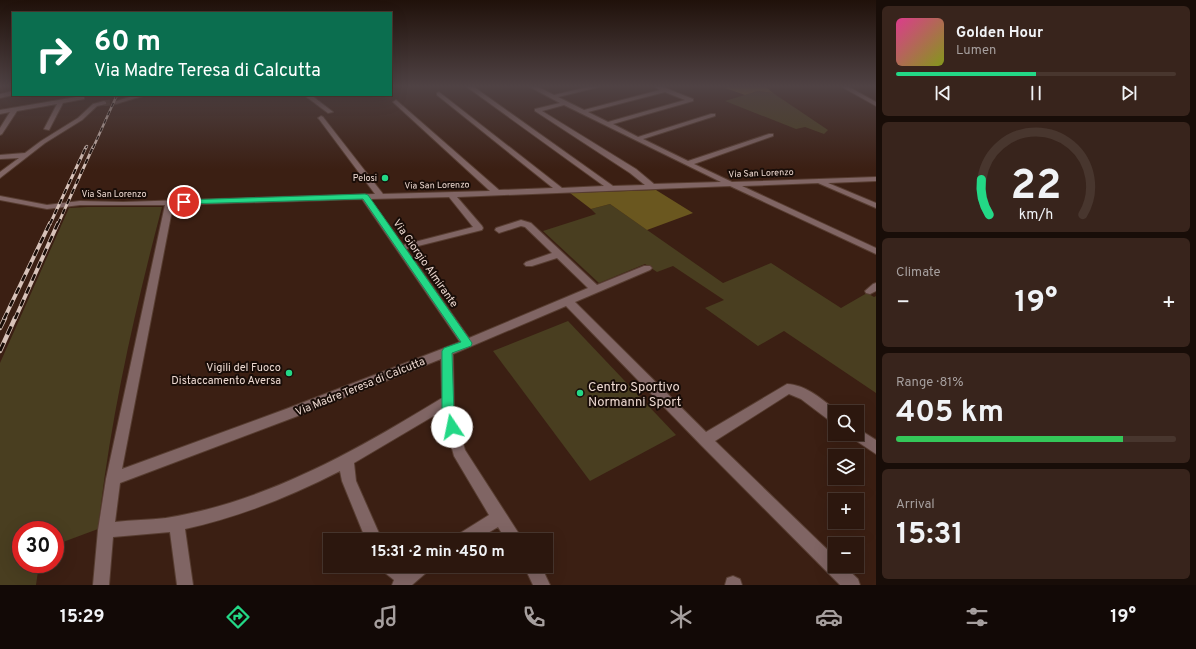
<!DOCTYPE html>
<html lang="en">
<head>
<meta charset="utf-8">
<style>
  :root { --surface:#2c170e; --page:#38241c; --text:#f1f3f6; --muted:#a69f9e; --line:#48362e; --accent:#23d886 }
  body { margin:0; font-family:Overpass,sans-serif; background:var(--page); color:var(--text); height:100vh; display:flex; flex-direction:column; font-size:15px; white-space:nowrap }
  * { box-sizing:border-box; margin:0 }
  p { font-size:13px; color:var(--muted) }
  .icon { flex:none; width:22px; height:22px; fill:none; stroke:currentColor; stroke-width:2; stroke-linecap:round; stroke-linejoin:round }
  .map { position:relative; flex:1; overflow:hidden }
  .panel { display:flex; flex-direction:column; gap:6px; padding:6px; background:#180d08; width:320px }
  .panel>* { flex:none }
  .hud { position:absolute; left:12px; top:12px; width:380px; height:84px; border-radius:0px; box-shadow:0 4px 16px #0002,0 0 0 1px var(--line); background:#0b6e4f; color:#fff; overflow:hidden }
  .controls { position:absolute; left:828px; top:405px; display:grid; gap:8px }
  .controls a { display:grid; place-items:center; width:36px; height:36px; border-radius:0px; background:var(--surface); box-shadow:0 4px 16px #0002,0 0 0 1px var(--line); font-size:20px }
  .speed { position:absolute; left:12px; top:521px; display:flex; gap:8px; font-size:20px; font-weight:700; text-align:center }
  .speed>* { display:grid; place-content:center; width:52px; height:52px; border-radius:50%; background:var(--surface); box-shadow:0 4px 16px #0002,0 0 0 1px var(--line); line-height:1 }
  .speed .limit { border:6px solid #d22; background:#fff; color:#111 }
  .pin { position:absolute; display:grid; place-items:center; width:34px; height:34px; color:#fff; margin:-17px; border:2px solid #fff; border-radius:50%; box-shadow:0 1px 4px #0007 }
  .me { position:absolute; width:44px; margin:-22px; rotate:349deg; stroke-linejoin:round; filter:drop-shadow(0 0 3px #0008) }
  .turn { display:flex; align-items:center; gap:14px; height:84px; padding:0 16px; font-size:18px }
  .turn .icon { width:52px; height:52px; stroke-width:2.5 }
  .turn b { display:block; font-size:28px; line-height:34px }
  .big { font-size:30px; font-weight:700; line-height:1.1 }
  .panel .tile { flex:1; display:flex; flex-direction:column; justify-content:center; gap:6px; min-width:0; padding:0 14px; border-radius:6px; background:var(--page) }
  .panel .dial { align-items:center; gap:0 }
  .dial svg { height:104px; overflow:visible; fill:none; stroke:var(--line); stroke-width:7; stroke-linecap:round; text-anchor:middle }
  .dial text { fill:var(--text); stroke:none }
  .song { display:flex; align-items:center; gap:12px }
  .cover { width:48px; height:48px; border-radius:6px; background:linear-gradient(135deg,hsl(330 70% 55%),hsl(70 70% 35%)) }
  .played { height:4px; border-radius:2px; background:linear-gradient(90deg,var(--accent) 50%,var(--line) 50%) }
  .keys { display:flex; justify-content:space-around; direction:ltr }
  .heat { display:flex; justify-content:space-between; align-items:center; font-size:22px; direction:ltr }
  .charge { height:6px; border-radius:3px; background:linear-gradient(90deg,#34c759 81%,var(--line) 0) }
  .trip { position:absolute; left:323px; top:533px; width:230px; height:40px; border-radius:0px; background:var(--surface); box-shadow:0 4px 16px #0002,0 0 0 1px var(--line); font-weight:700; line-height:40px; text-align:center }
  .menu { display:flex; height:64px; justify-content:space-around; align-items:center; background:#120906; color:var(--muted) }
  .menu .icon { width:28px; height:28px }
  .menu .on { color:var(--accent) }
  .menu b { font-size:18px; color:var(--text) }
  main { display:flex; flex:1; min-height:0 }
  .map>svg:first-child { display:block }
</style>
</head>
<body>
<main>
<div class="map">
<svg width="876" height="585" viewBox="0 0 876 585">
  <rect width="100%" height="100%" fill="#3b1f13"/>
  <g fill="#493e20">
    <polygon points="758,91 773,93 828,130 824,134 805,127 796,129 725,101"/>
    <polygon points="610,204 723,283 771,263 841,308 867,293 874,297 876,296 876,393 784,331 758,346 705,308 724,300 673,266 657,272 645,264 599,283 543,231 596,214 591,209"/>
    <path d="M87,207H162C134,313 110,420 98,529L55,545V530H21V564H39L36,585H0V363L69,208Z"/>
    <polygon points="568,321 676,435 590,481 493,351"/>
  </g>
  <g fill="#6a571f">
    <polygon points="728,87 766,87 773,93 758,91 745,95 725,88"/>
    <polygon points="656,190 693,213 647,230 610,204 591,209 570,193"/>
  </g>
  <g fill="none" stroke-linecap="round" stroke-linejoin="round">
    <polyline stroke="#563b30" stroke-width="6" stroke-dasharray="6 3" stroke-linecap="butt" points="104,103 116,102"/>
    <defs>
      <g id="minor">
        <path d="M467,87H474L613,186L645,185L630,173L535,111V109L560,103L530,87H538L554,95L588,87H599L558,97L584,110L660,90L655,87H663L693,99V101L613,124L638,137L711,114H715V116L643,139L688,161L769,134H773V136L694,164L732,182L876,177V181L828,183L876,203V208L818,183L742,186L876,248V254L730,186L457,197L482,226L483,228L482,230L406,249L469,338L588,288L557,258L532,266H526L524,264L526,262L552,253L525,227L521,226L499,233L495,230L496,228L521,220L531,223L597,285L644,266H650L652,268L650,270L575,302L706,432L787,384C807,385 823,400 838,412H835V423L830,421L801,399L789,394L715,441L835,557V566H844L858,579L860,585H840L700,444L566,306L453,354L454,414L465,450L523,540H506L498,527L476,540H454L457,535L489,515L454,456L442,411L354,463L356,481L382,540H366L342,481L340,471C291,496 240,517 185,529L193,585H177L170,532L113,537L109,585H93L98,530L106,479L165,205H80L47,209L0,200V196L47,205L80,201L123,202L375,194L319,119L318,118L321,116L323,117L383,194L490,191L394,103L393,102L396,100L499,190L553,188L437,95V93L439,92L562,188L604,186ZM665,92L685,100L608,122L588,112ZM564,105L721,182L654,184L636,169L542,111ZM449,197L473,227L403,245L370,199ZM362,199L460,342L286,409L122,469L173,205ZM441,359L442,398C357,450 266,502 166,518C149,520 132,520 115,522L120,483L295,417Z"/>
        <polygon points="842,87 849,87 876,102 876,106"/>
        <polygon points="13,91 13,95 0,98 0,94"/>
        <polygon points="136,95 146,95 116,104 113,102"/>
        <polygon points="304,95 311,95 333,112 328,113"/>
        <polygon points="82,96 84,97 84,99 63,103 49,130 44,129 57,104 17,111 2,134 0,135 0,128 10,112 0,114 0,110"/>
        <polygon points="104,101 106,102 106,104 97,106 82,120 45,143 0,178 0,172 19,158 0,159 0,155 25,153 41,141 78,118 93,104"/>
        <polygon points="876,283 876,291 870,294 866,293 865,291 873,284"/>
        <polygon points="857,428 876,440 876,454 852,438 850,434 857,434"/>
        <polygon points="382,566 402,566 406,569 409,566 429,566 427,572 412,585 392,585 394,580 384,572"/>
        <polygon points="524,566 541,566 550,585 533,585"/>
        <polygon points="733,576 740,579 742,585 725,585 727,578"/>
      </g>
    </defs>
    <use href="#minor" stroke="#573d31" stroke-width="2"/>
    <use href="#minor" fill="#806564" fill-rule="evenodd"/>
    <defs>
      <g id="rail-far3">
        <polyline points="86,148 87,146"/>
        <polyline points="93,148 117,95"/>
      </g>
      <g id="rail-far2">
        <polyline points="50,224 86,147"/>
        <polyline points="58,224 93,147"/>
      </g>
      <g id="rail-far1">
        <polyline points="4,319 50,223"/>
        <polyline points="15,319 58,223"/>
      </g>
      <g id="rail">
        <polyline points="0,328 5,318"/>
        <polyline points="0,351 15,318"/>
      </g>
    </defs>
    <use href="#rail-far3" stroke="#d7c2b9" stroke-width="2.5"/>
    <use href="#rail-far2" stroke="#d7c2b9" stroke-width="3"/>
    <use href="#rail-far1" stroke="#d7c2b9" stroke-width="4"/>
    <use href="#rail" stroke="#d7c2b9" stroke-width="4.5"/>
    <use href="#rail-far3" stroke="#190d08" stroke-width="1.5" stroke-dasharray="4.5" stroke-linecap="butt"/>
    <use href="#rail-far2" stroke="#190d08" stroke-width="2" stroke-dasharray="5.5" stroke-linecap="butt"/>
    <use href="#rail-far1" stroke="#190d08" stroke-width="2.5" stroke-dasharray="7" stroke-linecap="butt"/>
    <use href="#rail" stroke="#190d08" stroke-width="3" stroke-dasharray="9" stroke-linecap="butt"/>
  </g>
  <linearGradient id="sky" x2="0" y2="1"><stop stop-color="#20110a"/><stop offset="0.51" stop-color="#4f4244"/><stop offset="1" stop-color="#4f4244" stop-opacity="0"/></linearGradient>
  <rect width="876" height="169" fill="url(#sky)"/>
  <polygon fill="#23d886" stroke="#178c57" points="365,194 368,195 472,343 471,346 452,353 454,414 458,427 456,430 452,432 448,430 442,414 442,351 444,348 461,342 363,199 184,204 181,202 184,200"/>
  <g fill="#23d886" stroke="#190d08" stroke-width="1.5">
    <circle cx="385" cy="178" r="4"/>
    <circle cx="289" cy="373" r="4"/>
    <circle cx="580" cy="393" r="4"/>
  </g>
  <g text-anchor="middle" stroke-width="4" stroke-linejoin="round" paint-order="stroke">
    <g font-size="9" fill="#edd9d1" stroke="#190d08">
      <text transform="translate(761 173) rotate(-2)" y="3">Via San Lorenzo</text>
      <text transform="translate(437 185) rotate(-1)" y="3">Via San Lorenzo</text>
      <text x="114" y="197">Via San Lorenzo</text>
    </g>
    <g font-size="9" fill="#edd9d1" stroke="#190d08" text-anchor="end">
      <text x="377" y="181">Pelosi</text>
    </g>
    <g font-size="11" fill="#edd9d1" stroke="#190d08">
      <text transform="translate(426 263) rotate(55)" y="4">Via Giorgio Almirante</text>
      <text transform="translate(360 386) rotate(-22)" y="4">Via Madre Teresa di Calcutta</text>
    </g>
    <g font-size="11" fill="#edd9d1" stroke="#190d08" text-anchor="end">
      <text x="281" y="371">Vigili del Fuoco<tspan x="281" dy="13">Distaccamento Aversa</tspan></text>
    </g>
    <g font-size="13" fill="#edd9d1" stroke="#190d08" text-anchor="start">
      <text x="588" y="391">Centro Sportivo<tspan x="588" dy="15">Normanni Sport</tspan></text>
    </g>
  </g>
</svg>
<div class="controls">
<a><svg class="icon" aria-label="search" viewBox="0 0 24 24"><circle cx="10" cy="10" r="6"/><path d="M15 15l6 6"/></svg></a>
<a><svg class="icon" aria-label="layers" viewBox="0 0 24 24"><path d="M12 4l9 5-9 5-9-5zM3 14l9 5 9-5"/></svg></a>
<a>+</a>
<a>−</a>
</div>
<div class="speed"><div class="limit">30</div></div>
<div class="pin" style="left:184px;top:202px;background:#d93025"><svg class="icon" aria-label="arrive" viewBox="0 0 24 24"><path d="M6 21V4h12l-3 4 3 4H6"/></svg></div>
<svg class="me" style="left:452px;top:427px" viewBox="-20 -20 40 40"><circle r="19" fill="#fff"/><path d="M0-13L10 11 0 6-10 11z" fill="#23d886"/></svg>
<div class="trip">15:31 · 2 min · 450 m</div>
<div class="hud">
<div class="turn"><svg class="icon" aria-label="right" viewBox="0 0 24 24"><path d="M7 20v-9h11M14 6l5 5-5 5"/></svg><div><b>60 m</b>Via Madre Teresa di Calcutta</div></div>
</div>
</div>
<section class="panel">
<div class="tile">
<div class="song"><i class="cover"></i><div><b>Golden Hour</b><p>Lumen</p></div></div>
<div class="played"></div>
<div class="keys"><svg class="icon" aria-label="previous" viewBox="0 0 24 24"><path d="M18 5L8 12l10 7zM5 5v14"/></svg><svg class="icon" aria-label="pause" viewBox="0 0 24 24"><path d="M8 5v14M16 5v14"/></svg><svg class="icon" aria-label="next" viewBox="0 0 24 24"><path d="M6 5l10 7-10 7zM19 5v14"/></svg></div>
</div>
<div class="tile dial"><svg viewBox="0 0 100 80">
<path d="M14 69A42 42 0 1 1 86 69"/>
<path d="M14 69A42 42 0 0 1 8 42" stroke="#23d886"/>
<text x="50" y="56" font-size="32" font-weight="700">22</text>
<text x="50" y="72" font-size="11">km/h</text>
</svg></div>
<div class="tile"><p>Climate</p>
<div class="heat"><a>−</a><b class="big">19°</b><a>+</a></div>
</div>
<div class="tile"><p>Range · 81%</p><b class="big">405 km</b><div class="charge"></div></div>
<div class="tile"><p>Arrival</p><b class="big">15:31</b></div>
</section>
</main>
<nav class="menu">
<b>15:29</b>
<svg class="icon on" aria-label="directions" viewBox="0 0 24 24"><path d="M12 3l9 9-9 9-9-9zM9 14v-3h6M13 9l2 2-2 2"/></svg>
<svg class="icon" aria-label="music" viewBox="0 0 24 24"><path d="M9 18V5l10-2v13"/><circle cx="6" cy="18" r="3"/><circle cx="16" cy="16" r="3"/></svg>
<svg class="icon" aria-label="phone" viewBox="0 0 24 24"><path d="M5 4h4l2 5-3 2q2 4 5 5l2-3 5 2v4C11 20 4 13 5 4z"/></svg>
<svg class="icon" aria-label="climate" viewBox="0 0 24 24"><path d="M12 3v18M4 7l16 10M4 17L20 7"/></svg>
<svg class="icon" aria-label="car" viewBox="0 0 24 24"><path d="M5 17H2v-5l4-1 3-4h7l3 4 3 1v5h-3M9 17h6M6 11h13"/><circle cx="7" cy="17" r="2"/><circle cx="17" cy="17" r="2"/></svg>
<svg class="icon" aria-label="filters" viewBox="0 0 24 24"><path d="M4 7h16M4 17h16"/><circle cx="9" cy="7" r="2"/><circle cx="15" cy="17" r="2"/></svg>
<b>19°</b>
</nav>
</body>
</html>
